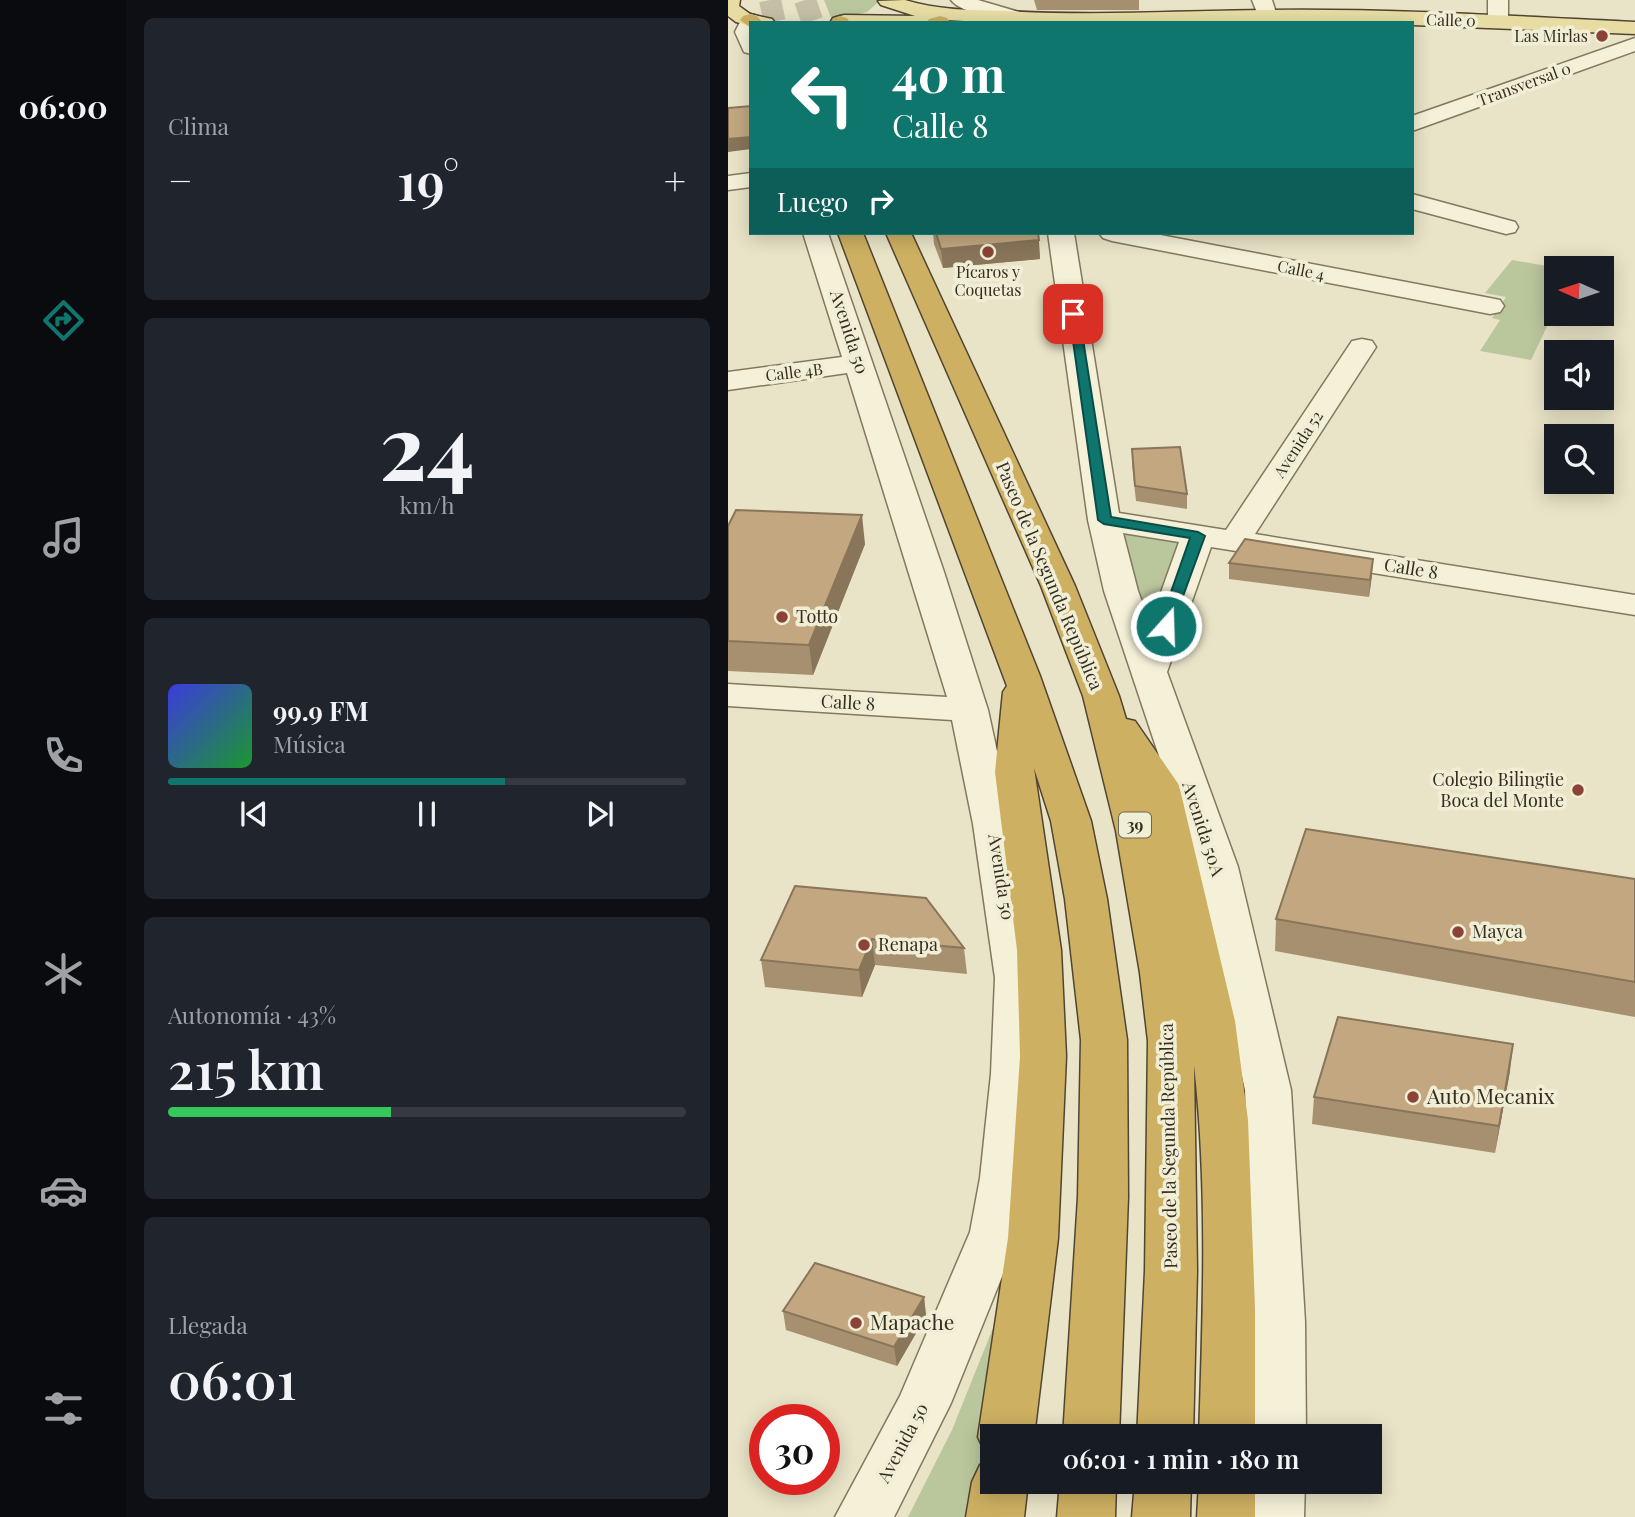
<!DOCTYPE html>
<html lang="es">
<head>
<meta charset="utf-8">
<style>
  :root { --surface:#171b24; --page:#20242c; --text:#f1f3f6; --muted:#9ea1a6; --line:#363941; --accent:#0f766e }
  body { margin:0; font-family:"Playfair Display",serif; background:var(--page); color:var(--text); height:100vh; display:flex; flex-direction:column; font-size:26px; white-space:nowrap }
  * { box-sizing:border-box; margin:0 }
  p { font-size:23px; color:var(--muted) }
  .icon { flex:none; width:38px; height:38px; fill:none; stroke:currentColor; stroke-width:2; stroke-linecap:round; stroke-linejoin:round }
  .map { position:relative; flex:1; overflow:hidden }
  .panel { display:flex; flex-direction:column; gap:18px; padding:18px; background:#0d0f14; width:602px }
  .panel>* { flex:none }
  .top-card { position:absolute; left:21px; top:21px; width:665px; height:214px; border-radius:0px; box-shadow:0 4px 18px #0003; background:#0f766e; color:#fff; overflow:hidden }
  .needle { width:46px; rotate:273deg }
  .tools { position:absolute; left:816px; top:256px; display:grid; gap:14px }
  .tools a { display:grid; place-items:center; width:70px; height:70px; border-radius:0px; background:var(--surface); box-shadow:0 4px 18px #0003; font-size:35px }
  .speed { position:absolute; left:21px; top:1404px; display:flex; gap:14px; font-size:35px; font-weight:700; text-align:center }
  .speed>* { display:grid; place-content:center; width:91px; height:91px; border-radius:50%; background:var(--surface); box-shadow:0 4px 18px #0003; line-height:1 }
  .speed .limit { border:10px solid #d22; background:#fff; color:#111 }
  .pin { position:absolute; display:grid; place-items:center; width:60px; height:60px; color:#fff; margin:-30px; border-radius:14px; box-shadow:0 4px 10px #0006 }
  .me { position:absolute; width:77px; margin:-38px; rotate:20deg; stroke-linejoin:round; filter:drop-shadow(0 0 5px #0008) }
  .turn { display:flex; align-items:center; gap:24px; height:147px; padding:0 28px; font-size:32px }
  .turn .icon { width:91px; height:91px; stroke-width:2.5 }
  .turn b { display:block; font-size:49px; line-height:60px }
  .then { display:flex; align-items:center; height:66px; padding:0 28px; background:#0003; gap:14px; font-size:26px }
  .big { font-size:52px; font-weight:600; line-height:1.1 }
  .panel .card { flex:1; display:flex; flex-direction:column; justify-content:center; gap:10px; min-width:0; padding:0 24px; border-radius:10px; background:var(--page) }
  .panel .dial { align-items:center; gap:0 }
  .dial b { font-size:91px; line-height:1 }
  .song { display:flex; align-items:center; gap:21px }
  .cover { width:84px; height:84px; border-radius:10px; background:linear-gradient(135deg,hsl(240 70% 55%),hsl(130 70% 35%)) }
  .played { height:7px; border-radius:4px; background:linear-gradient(90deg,var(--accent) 65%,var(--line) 65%) }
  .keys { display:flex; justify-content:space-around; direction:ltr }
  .heat { display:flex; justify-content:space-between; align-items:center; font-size:38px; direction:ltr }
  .charge { height:10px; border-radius:5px; background:linear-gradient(90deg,#34c759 43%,var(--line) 0) }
  .trip { position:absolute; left:252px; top:1424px; width:402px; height:70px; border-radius:0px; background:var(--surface); box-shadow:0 4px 18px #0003; font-weight:600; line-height:70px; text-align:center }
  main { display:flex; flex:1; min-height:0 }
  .dock { display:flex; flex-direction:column; width:126px; justify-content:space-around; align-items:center; background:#090b0e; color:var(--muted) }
  .dock .icon { width:49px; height:49px }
  .dock .current { color:var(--accent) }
  .dock b { font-size:32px; color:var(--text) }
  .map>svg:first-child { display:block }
</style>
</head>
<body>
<main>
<nav class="dock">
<b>06:00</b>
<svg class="icon current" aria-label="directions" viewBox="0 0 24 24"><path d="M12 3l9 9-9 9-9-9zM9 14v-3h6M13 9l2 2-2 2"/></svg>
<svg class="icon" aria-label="music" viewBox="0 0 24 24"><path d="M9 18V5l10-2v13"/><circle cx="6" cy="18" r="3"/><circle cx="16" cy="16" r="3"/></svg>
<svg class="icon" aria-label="phone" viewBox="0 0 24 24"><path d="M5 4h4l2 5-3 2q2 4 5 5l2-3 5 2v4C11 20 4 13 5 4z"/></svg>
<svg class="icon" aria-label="climate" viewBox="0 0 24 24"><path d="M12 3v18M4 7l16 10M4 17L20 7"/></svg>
<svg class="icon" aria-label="car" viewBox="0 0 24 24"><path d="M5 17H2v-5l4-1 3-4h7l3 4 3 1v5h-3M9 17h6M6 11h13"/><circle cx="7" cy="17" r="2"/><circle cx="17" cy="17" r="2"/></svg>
<svg class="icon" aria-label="filters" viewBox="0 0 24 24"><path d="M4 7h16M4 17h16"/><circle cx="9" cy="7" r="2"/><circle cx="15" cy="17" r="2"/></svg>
</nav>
<section class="panel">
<div class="card"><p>Clima</p>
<div class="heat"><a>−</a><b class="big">19°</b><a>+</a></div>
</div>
<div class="card dial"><b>24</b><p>km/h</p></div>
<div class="card">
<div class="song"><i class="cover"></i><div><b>99.9 FM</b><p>Música</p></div></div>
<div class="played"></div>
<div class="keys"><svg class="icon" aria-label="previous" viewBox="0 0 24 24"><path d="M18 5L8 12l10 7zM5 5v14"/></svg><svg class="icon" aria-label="pause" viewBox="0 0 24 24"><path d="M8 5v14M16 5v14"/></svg><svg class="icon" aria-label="next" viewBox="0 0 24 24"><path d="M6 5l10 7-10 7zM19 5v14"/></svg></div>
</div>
<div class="card"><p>Autonomía · 43%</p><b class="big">215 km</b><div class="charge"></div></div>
<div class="card"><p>Llegada</p><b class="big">06:01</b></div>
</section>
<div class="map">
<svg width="907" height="1517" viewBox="0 0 907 1517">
  <rect width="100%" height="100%" fill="#e9e4c7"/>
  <g fill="#bac69c">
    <polygon points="96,0 153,0 139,12 104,20"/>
    <polygon points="784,260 830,268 828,268 828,308 803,360 752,351 772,320 764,318 778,297 757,293"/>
    <polygon points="394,531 451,541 418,633"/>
    <polygon points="269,1318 246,1517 180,1517 224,1430"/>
  </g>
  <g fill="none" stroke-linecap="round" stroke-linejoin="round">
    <g stroke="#c5bfa6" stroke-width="22" stroke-dasharray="22 11" stroke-linecap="butt">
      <polyline points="42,0 47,23"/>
      <polyline points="77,0 85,23"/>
    </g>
    <defs>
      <g id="minor">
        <path d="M223,0H250L298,14L301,18L298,22C281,24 234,14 223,0Z"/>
        <polygon points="524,0 544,0 549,16 546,20 532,20"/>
        <polygon points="760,0 780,0 780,21 777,25 763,25 760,21"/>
        <polygon points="22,14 29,16 32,20 31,23 23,23 23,54 16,52 7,32 15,16"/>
        <polygon points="907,38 907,51 684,131 684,116"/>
        <polygon points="23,173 23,187 0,190 0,176"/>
        <polygon points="684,194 787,222 790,227 787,232 778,234 684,209"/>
        <polygon points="75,233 100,233 216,572 260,710 285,824 311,978 309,1074 302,1178 292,1232 223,1403 166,1517 107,1517 172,1396 242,1232 252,1178 263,1074 267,978 245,824 224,720 0,706 0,684 219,697 119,373 0,390 0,372 114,357"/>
        <path d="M320,233H346L391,513L498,530L624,341L634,339L644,341L648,347L527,534L907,595V615L483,547L439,672L510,867L563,1090L577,1322L578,1437H522L525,1322L517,1090L468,867L376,591L360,520ZM395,533L451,542L422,623L410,591Z"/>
        <polygon points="371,233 422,233 762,298 772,300 776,306 772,312 762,314 384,241 375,238"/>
        <polygon points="521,1482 577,1482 576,1517 518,1517"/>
      </g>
      <g id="major">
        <polygon points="0,0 12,0 11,6 22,14 44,19 47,23 23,23 23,26 8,22 0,16"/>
        <path d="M177,0C209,10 242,10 276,11C363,16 449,11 536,10C659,8 784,16 907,22V34L684,25V23H270L202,19L203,23L106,21L109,17L116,15L187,16L153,5L150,1Z"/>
      </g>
      <g id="highway">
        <polygon points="22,14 29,16 35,23 23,23 23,28 12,20 15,16"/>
        <polygon points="112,16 119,18 122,23 102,23 105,18"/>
        <polygon points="212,16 219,18 222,22 198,23 201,19"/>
        <polygon points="110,233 135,233 312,676 363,821 379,899 399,1040 400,1197 391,1437 335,1437 350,1197 353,1040 337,899 323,821 306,768 333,950 338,1056 330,1238 306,1437 264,1437 264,1456 258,1454 250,1437 280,1238 292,1056 289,950 267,772 275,692 279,686"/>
        <path d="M158,233H183L347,586L391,696L398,719L407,721L451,785L507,1021L520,1120L527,1308V1437H471C475,1313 480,1188 466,1065L469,1271L465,1437H409L417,1271L420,1041L412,973L388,831L355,696L313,586Z"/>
        <polygon points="264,1460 264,1482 300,1482 296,1517 238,1517 244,1482 252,1465"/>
        <polygon points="332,1482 388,1482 387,1517 329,1517"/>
        <polygon points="407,1482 463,1482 462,1517 404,1517"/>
        <polygon points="471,1482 527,1482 527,1517 469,1517"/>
      </g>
    </defs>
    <use href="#minor" stroke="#82785e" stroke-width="3"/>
    <use href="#major" stroke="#514532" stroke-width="3"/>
    <use href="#highway" stroke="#514532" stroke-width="3"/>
    <use href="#minor" fill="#f5f1d9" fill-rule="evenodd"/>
    <use href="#major" fill="#e7dda4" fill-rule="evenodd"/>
    <use href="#highway" fill="#ceb062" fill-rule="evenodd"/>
  </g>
  <g fill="#a7906f">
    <polygon points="306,0 411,0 411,10 309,10"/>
    <polygon points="205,233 310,233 312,259 215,268 206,244"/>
    <polygon points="404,449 459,494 459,509 408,501 404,464"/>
    <polygon points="0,526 137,544 85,675 0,671"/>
    <polygon points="501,563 644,575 641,597 501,579"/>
    <polygon points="907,879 907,1017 547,951 548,919"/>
    <polygon points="67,886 236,948 239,974 147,965 134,997 37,987 33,960"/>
    <polygon points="782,1071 767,1153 584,1124 586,1097"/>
    <polygon points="196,1297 198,1316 169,1366 58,1330 55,1311"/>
  </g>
  <g fill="#88755a">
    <polygon points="23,137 23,149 0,152 0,139"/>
    <polygon points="311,240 312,259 215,268 213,249"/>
    <polygon points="134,515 137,544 85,675 81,645"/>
    <polygon points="645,559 644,575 641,597 642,580"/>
    <polygon points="144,939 147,965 134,997 131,970"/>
    <polygon points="785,1044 782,1071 767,1153 771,1126"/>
    <polygon points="196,1297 198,1316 169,1366 166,1347"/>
  </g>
  <g fill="#c2a781" stroke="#88755a" stroke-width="2">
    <polygon points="23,106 23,137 0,139 0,108"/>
    <polygon points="208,233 310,233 311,240 213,249"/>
    <polygon points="452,447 459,494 407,486 404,449"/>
    <polygon points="8,510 134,515 81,645 0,641 0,526"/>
    <polygon points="517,539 645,559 642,580 501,563"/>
    <polygon points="578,829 907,879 907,982 548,919"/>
    <polygon points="67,886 198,898 236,948 144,939 131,970 33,960"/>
    <polygon points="610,1017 785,1044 771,1126 586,1097"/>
    <polygon points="87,1263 196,1297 166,1347 55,1311"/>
  </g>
  <polygon fill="#0f766e" stroke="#0a4d48" stroke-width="2" points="341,312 351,314 383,517 470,532 477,536 443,629 438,630 431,626 462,538 376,524 370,520"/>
  <g fill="#8a4336" stroke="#f1eed6" stroke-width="2.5">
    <circle cx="874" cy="36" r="7"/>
    <circle cx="260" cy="252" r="7"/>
    <circle cx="54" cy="617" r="7"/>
    <circle cx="850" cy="790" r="7"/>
    <circle cx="730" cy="932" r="7"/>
    <circle cx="136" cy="945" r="7"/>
    <circle cx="685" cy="1097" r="7"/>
    <circle cx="128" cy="1323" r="7"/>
  </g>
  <g text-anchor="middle" stroke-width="7" stroke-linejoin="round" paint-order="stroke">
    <g font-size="16" fill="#342d20" stroke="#f1eed6">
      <text transform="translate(723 20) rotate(1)" y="6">Calle 0</text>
      <text transform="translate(796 84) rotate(-20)" y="6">Transversal 0</text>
      <text transform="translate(573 270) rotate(11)" y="6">Calle 4</text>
      <text transform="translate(66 372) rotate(-7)" y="6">Calle 4B</text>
      <text transform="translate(570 444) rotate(-57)" y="6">Avenida 52</text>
    </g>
    <g font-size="16" fill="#342d20" stroke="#f1eed6" text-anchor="end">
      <text x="860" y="42">Las Mirlas</text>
      <text x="260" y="278" text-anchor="middle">Pícaros y<tspan x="260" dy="18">Coquetas</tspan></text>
    </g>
    <rect fill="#f1eed6" stroke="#6d6757" stroke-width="2" x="391" y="812.5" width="32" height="25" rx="5"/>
    <g font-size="16" font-weight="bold" fill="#342d20">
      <text x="407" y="831">39</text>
    </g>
    <g font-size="18" fill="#342d20" stroke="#f1eed6">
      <text transform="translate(121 332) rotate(72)" y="6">Avenida 50</text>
      <text transform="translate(683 569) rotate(9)" y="6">Calle 8</text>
      <text transform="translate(321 576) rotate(67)" y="6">Paseo de la Segunda República</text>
      <text transform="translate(120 703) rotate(3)" y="6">Calle 8</text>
      <text transform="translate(475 829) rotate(72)" y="6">Avenida 50A</text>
      <text transform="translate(273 877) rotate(81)" y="6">Avenida 50</text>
      <text transform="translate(441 1146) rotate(-91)" y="6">Paseo de la Segunda República</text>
      <text transform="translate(175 1443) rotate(-62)" y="6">Avenida 50</text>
    </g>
    <g font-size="18" fill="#342d20" stroke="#f1eed6" text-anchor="start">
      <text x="68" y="623">Totto</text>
      <text x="836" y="786" text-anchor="end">Colegio Bilingüe<tspan x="836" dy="21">Boca del Monte</tspan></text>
      <text x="744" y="938">Mayca</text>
      <text x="150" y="951">Renapa</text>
    </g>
    <g font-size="21" fill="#342d20" stroke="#f1eed6" text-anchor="start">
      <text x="699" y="1104">Auto Mecanix</text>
      <text x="142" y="1330">Mapache</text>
    </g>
  </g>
</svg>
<div class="tools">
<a><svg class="needle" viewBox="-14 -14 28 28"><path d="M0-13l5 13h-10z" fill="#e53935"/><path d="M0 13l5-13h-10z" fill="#9ea1a6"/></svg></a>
<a><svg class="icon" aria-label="sound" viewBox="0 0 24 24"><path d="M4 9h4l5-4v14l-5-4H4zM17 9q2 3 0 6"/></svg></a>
<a><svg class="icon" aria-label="search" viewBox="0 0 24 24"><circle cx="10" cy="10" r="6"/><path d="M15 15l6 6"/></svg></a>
</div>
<div class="speed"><div class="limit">30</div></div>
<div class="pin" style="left:345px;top:314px;background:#d93025"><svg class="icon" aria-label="arrive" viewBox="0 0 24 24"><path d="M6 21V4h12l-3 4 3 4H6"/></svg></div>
<svg class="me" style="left:438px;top:626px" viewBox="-20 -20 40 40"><circle r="17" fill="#0f766e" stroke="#fff" stroke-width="3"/><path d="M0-11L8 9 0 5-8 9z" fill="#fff"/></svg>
<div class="trip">06:01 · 1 min · 180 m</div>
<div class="top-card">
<div class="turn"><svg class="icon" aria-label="left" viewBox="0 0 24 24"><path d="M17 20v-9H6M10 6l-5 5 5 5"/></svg><div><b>40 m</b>Calle 8</div></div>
<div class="then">Luego<svg class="icon" aria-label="right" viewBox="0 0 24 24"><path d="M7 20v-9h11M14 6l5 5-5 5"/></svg></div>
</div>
</div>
</main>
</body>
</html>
